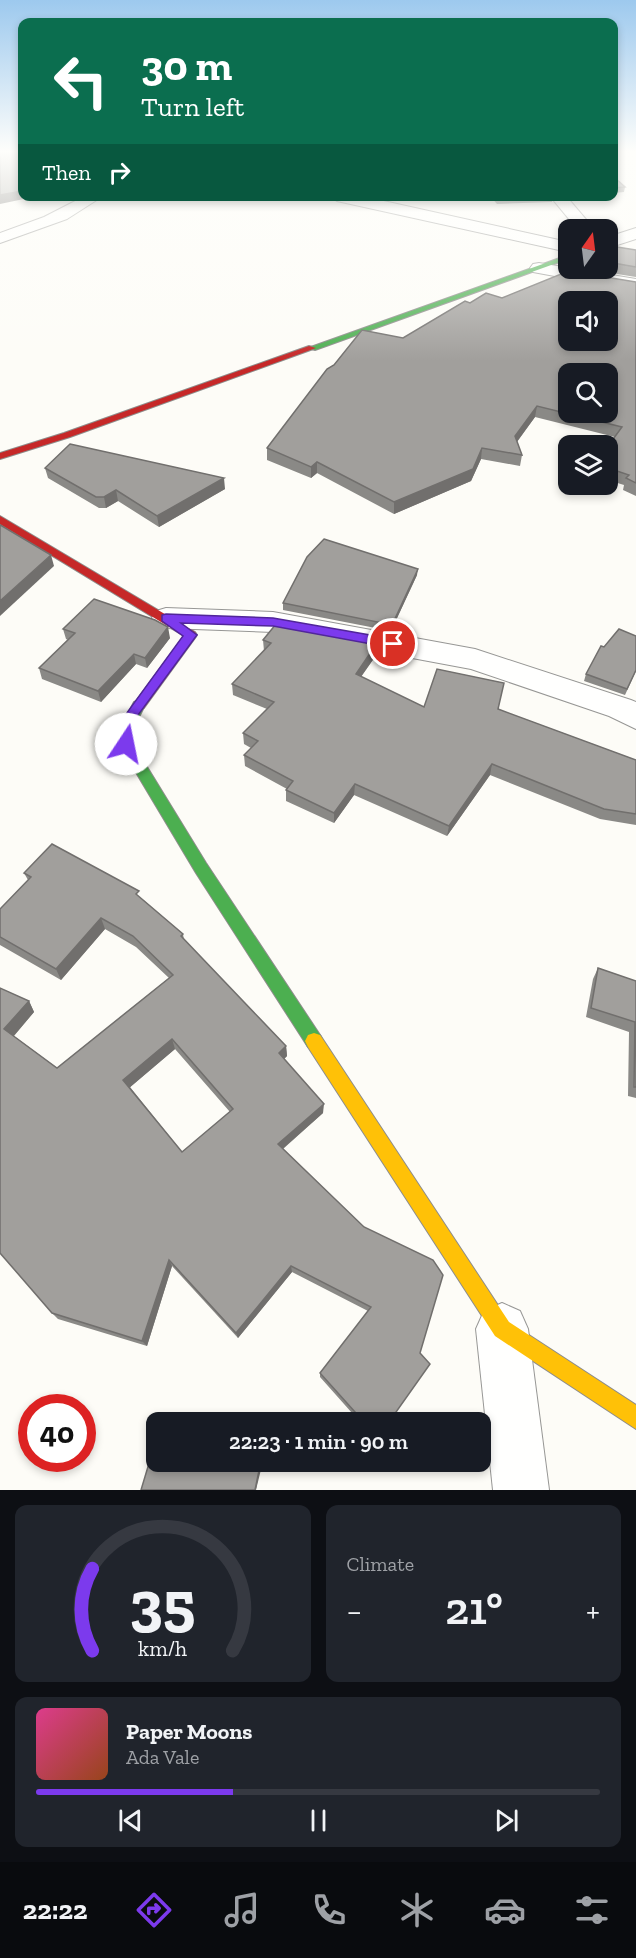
<!DOCTYPE html>
<html lang="en">
<head>
<meta charset="utf-8">
<style>
  :root { --surface:#171b24; --page:#20242c; --text:#f1f3f6; --muted:#9ea1a6; --line:#363941; --accent:#7c3aed }
  body { margin:0; font-family:"Zilla Slab",serif; background:var(--page); color:var(--text); height:100vh; display:flex; flex-direction:column; font-size:22px; white-space:nowrap }
  * { box-sizing:border-box; margin:0 }
  p { font-size:20px; color:var(--muted) }
  .icon { flex:none; width:33px; height:33px; fill:none; stroke:currentColor; stroke-width:2; stroke-linecap:round; stroke-linejoin:round }
  .map { position:relative; height:1490px; overflow:hidden }
  .drawer { display:flex; flex-direction:column; gap:15px; padding:15px; background:#0d0f14; flex:1 }
  .drawer>* { flex:none }
  .banner { position:absolute; left:18px; top:18px; width:600px; height:183px; border-radius:12px; box-shadow:0 3px 9px #0003; background:#0b6e4f; color:#fff; overflow:hidden }
  .needle { width:39px; rotate:14deg }
  .tools { position:absolute; left:558px; top:219px; display:grid; gap:12px }
  .tools a { display:grid; place-items:center; width:60px; height:60px; border-radius:12px; background:var(--surface); box-shadow:0 3px 9px #0003; font-size:30px }
  .speed { position:absolute; left:18px; top:1394px; display:flex; gap:12px; font-size:30px; font-weight:700; text-align:center }
  .speed>* { display:grid; place-content:center; width:78px; height:78px; border-radius:50%; background:var(--surface); box-shadow:0 3px 9px #0003; line-height:1 }
  .speed .limit { border:9px solid #d22; background:#fff; color:#111 }
  .pin { position:absolute; display:grid; place-items:center; width:51px; height:51px; color:#fff; margin:-26px; border:3px solid #fff; border-radius:50%; box-shadow:0 2px 6px #0007 }
  .me { position:absolute; width:66px; margin:-33px; rotate:11deg; stroke-linejoin:round; filter:drop-shadow(0 0 4px #0008) }
  .turn { display:flex; align-items:center; gap:21px; height:126px; padding:0 24px; font-size:27px }
  .turn .icon { width:78px; height:78px; stroke-width:2.5 }
  .turn b { display:block; font-size:42px; line-height:51px }
  .then { display:flex; align-items:center; height:57px; padding:0 24px; background:#0003; gap:12px; font-size:22px }
  .big { font-size:45px; font-weight:600; line-height:1.1 }
  .drawer .widget { flex:1; display:flex; flex-direction:column; justify-content:center; gap:9px; min-width:0; padding:0 21px; border-radius:12px; background:var(--page) }
  .drawer .dial { align-items:center; gap:0 }
  .dial svg { height:156px; overflow:visible; fill:none; stroke:var(--line); stroke-width:7; stroke-linecap:round; text-anchor:middle }
  .dial text { fill:var(--text); stroke:none }
  .song { display:flex; align-items:center; gap:18px }
  .cover { width:72px; height:72px; border-radius:9px; background:linear-gradient(135deg,hsl(330 70% 55%),hsl(20 70% 35%)) }
  .played { height:6px; border-radius:3px; background:linear-gradient(90deg,var(--accent) 35%,var(--line) 35%) }
  .keys { display:flex; justify-content:space-around; direction:ltr }
  .heat { display:flex; justify-content:space-between; align-items:center; font-size:33px; direction:ltr }
  .drawer .tiles { flex:1; display:grid; gap:15px; grid-template-columns:1fr 1fr }
  .widget:last-child { grid-column:span 2 }
  .trip { position:absolute; left:146px; top:1412px; width:345px; height:60px; border-radius:12px; background:var(--surface); box-shadow:0 3px 9px #0003; font-weight:600; line-height:60px; text-align:center }
  .tab-bar { display:flex; height:96px; justify-content:space-around; align-items:center; background:#090b0e; color:var(--muted) }
  .tab-bar .icon { width:42px; height:42px }
  .tab-bar .active { color:var(--accent) }
  .tab-bar b { font-size:27px; color:var(--text) }
  .map>svg:first-child { display:block }
</style>
</head>
<body>
<div class="map">
<svg width="636" height="1490" viewBox="0 0 636 1490">
  <rect width="100%" height="100%" fill="#fdfcf7"/>
  <g fill="none" stroke-linecap="round" stroke-linejoin="round">
    <defs>
      <g id="street">
        <polygon points="85,196 103,196 67,219 0,243 0,233 44,217"/>
        <polygon points="330,196 361,196 568,242 568,252 337,201"/>
        <polygon points="550,196 566,196 595,230 578,230"/>
        <polygon points="636,228 636,239 608,248 608,237"/>
        <polygon points="539,263 636,279 636,291 533,272 530,268 533,264"/>
        <polygon points="166,608 273,612 475,649 631,700 636,702 636,729 609,716 471,669 273,632 166,628 156,625 152,618 156,611"/>
        <polygon points="502,1303 520,1311 528,1329 549,1490 493,1490 476,1329 484,1311"/>
      </g>
      <g id="fast">
        <polygon points="568,255 568,259 315,350 308,348"/>
        <polygon points="139,700 145,705 136,723 133,744 206,863 320,1035 323,1041 320,1047 314,1049 308,1047 196,873 119,744 123,723 134,702"/>
      </g>
      <polygon id="slow" points="314,1033 320,1035 509,1322 636,1405 636,1429 495,1336 308,1047 305,1041 308,1035"/>
      <g id="jam">
        <polygon points="309,346 316,348 70,437 0,459 0,453 64,433"/>
        <polygon points="0,516 195,632 197,635 195,638 144,708 139,710 133,705 184,636 0,524"/>
      </g>
    </defs>
    <use href="#street" stroke="#979795" stroke-width="2"/>
    <use href="#fast" stroke="#8e8d8b" stroke-width="2"/>
    <use href="#slow" stroke="#8e8d8b" stroke-width="2"/>
    <use href="#jam" stroke="#8e8d8b" stroke-width="2"/>
    <use href="#street" fill="#fffffe" fill-rule="evenodd"/>
    <use href="#fast" fill="#4caf50" fill-rule="evenodd"/>
    <use href="#slow" fill="#ffc107" fill-rule="evenodd"/>
    <use href="#jam" fill="#c62828" fill-rule="evenodd"/>
  </g>
  <g fill="#8a8986" fill-rule="evenodd">
    <polygon points="614,177 625,187 624,192 614,193"/>
    <polygon points="490,196 553,197 552,202 497,204"/>
    <polygon points="569,196 605,196 604,199 573,201"/>
    <polygon points="636,250 636,277 598,271 599,268 608,268 608,251"/>
    <polygon points="569,278 636,282 636,496 623,490 624,485 608,480 608,446 615,437 535,417 517,442 522,455 520,466 481,459 471,481 394,514 317,473 311,478 267,460 267,448 403,338 470,303 502,298"/>
    <polygon points="45,468 225,489 159,527 118,501 106,508 99,508 48,478"/>
    <polygon points="417,575 391,631 283,610 283,603"/>
    <polygon points="63,629 170,638 147,668 136,664 101,702 42,679 39,668 68,640 66,639"/>
    <polygon points="263,640 377,654 361,677 424,707 498,709 636,760 636,825 600,819 490,775 447,836 354,795 334,823 286,801 286,790 287,789 245,766 244,755 251,748 244,744 243,733 267,709 233,695 232,684 264,651"/>
    <polygon points="604,647 636,671 625,695 584,681 586,674"/>
    <path d="M24,873L141,898L183,934L184,940L286,1046L287,1056L284,1059L323,1113L283,1149L364,1227L389,1422H360L320,1377V1373L368,1311L292,1272L238,1338L172,1266L147,1346L58,1319L52,1313L0,988L29,1001L34,1012L14,1036L57,1068L169,978L136,947L105,929L61,980L0,945V909L28,880ZM175,1049L230,1112L182,1152L130,1087Z"/>
    <polygon points="598,968 636,981 636,1098 628,1096 629,1032 586,1017 593,979"/>
  </g>
  <g fill="#716f6d">
    <polygon points="22,191 22,196 38,196 0,204 0,195"/>
    <polygon points="537,406 535,417 513,447 515,436"/>
    <polygon points="482,448 481,459 471,481 394,514 394,502"/>
    <polygon points="317,462 317,473 311,478 311,467"/>
    <polygon points="224,478 225,489 159,527 157,516"/>
    <polygon points="116,490 118,501 106,508 104,497"/>
    <polygon points="51,555 54,566 0,616 0,601"/>
    <polygon points="418,569 417,575 391,631 392,625"/>
    <polygon points="168,627 170,638 147,668 145,658"/>
    <polygon points="377,643 377,654 355,685 356,674"/>
    <polygon points="134,654 136,664 101,702 98,691"/>
    <polygon points="492,764 490,775 447,836 449,826"/>
    <polygon points="355,784 354,795 334,823 334,813"/>
    <polygon points="101,918 105,929 61,980 56,969"/>
    <polygon points="29,1001 34,1012 11,1039 4,1029"/>
    <polygon points="172,1039 175,1049 128,1089 123,1080"/>
    <polygon points="286,1046 287,1056 280,1063 279,1053"/>
    <polygon points="324,1104 323,1113 279,1152 278,1144"/>
    <polygon points="169,1260 172,1266 147,1346 142,1341"/>
    <polygon points="291,1266 292,1272 238,1338 236,1333"/>
    <polygon points="261,1461 263,1461 256,1490 255,1490"/>
  </g>
  <g fill="#a19f9c" stroke="#716f6d" stroke-width="1.5" fill-rule="evenodd">
    <polygon points="0,152 22,152 22,191 0,195"/>
    <polygon points="614,177 625,187 614,188"/>
    <polygon points="495,196 553,196 553,197 497,199"/>
    <polygon points="611,246 636,250 636,267 608,262 608,251"/>
    <path d="M581,273L636,282V483L626,478L629,475L608,468V446L622,427L537,406L515,436L522,455L482,448L473,469L394,502L317,462L311,467L267,448L327,369L334,365L362,330L403,338L465,301L470,303L486,293L502,298L561,274L569,278ZM568,302H608V340H568ZM568,374H608V412H568Z"/>
    <polygon points="70,444 224,478 157,516 116,490 104,497 96,497 45,468"/>
    <polygon points="0,525 51,555 0,601"/>
    <polygon points="324,539 418,569 392,625 283,603 307,557"/>
    <polygon points="94,599 155,620 168,627 145,658 134,654 98,691 39,668 75,633 63,629"/>
    <polygon points="276,624 377,643 356,674 424,707 437,669 504,683 498,709 636,760 636,814 604,809 492,764 449,826 355,784 334,813 286,790 293,781 244,755 258,741 243,733 274,702 232,684 271,643 263,640"/>
    <polygon points="619,629 636,636 636,670 627,689 586,674 601,646 604,647"/>
    <path d="M52,844L139,891L136,894L183,934L181,936L286,1046L279,1053L324,1104L278,1144L364,1227L433,1260L443,1275L420,1353L430,1364L389,1422H364L320,1373L371,1307L291,1266L236,1333L169,1260L142,1341L52,1313L0,1253V988L29,1001L4,1029L57,1068L173,975L133,936L101,918L56,969L0,937V909L31,877L24,873ZM172,1039L233,1109L182,1152L123,1080Z"/>
    <polygon points="598,968 636,981 636,1087 634,1087 635,1022 591,1008"/>
    <polygon points="156,1440 156,1461 261,1461 255,1490 141,1490"/>
  </g>
  <linearGradient id="sky" x2="0" y2="1"><stop stop-color="#9dc9ee"/><stop offset="0.42" stop-color="#fefefb"/><stop offset="1" stop-color="#fefefb" stop-opacity="0"/></linearGradient>
  <rect width="636" height="361" fill="url(#sky)"/>
  <polygon fill="#7c3aed" stroke="#51269a" stroke-width="1.5" points="166,614 273,618 393,639 399,644 393,648 273,626 181,623 197,635 138,715 134,728 131,748 121,748 120,728 126,714 183,636 162,621 162,615"/>
</svg>
<div class="tools">
<a><svg class="needle" viewBox="-14 -14 28 28"><path d="M0-13l5 13h-10z" fill="#e53935"/><path d="M0 13l5-13h-10z" fill="#9ea1a6"/></svg></a>
<a><svg class="icon" aria-label="sound" viewBox="0 0 24 24"><path d="M4 9h4l5-4v14l-5-4H4zM17 9q2 3 0 6"/></svg></a>
<a><svg class="icon" aria-label="search" viewBox="0 0 24 24"><circle cx="10" cy="10" r="6"/><path d="M15 15l6 6"/></svg></a>
<a><svg class="icon" aria-label="layers" viewBox="0 0 24 24"><path d="M12 4l9 5-9 5-9-5zM3 14l9 5 9-5"/></svg></a>
</div>
<div class="speed"><div class="limit">40</div></div>
<div class="pin" style="left:393px;top:644px;background:#d93025"><svg class="icon" aria-label="arrive" viewBox="0 0 24 24"><path d="M6 21V4h12l-3 4 3 4H6"/></svg></div>
<svg class="me" style="left:126px;top:744px" viewBox="-20 -20 40 40"><circle r="19" fill="#fff"/><path d="M0-13L10 11 0 6-10 11z" fill="#7c3aed"/></svg>
<div class="trip">22:23 · 1 min · 90 m</div>
<div class="banner">
<div class="turn"><svg class="icon" aria-label="left" viewBox="0 0 24 24"><path d="M17 20v-9H6M10 6l-5 5 5 5"/></svg><div><b>30 m</b>Turn left</div></div>
<div class="then">Then<svg class="icon" aria-label="right" viewBox="0 0 24 24"><path d="M7 20v-9h11M14 6l5 5-5 5"/></svg></div>
</div>
</div>
<section class="drawer">
<div class="tiles">
<div class="widget dial"><svg viewBox="0 0 100 80">
<path d="M14 69A42 42 0 1 1 86 69"/>
<path d="M14 69A42 42 0 0 1 14 27" stroke="#7c3aed"/>
<text x="50" y="56" font-size="32" font-weight="700">35</text>
<text x="50" y="72" font-size="11">km/h</text>
</svg></div>
<div class="widget"><p>Climate</p>
<div class="heat"><a>−</a><b class="big">21°</b><a>+</a></div>
</div>
<div class="widget">
<div class="song"><i class="cover"></i><div><b>Paper Moons</b><p>Ada Vale</p></div></div>
<div class="played"></div>
<div class="keys"><svg class="icon" aria-label="previous" viewBox="0 0 24 24"><path d="M18 5L8 12l10 7zM5 5v14"/></svg><svg class="icon" aria-label="pause" viewBox="0 0 24 24"><path d="M8 5v14M16 5v14"/></svg><svg class="icon" aria-label="next" viewBox="0 0 24 24"><path d="M6 5l10 7-10 7zM19 5v14"/></svg></div>
</div>
</div>
</section>
<nav class="tab-bar">
<b>22:22</b>
<svg class="icon active" aria-label="directions" viewBox="0 0 24 24"><path d="M12 3l9 9-9 9-9-9zM9 14v-3h6M13 9l2 2-2 2"/></svg>
<svg class="icon" aria-label="music" viewBox="0 0 24 24"><path d="M9 18V5l10-2v13"/><circle cx="6" cy="18" r="3"/><circle cx="16" cy="16" r="3"/></svg>
<svg class="icon" aria-label="phone" viewBox="0 0 24 24"><path d="M5 4h4l2 5-3 2q2 4 5 5l2-3 5 2v4C11 20 4 13 5 4z"/></svg>
<svg class="icon" aria-label="climate" viewBox="0 0 24 24"><path d="M12 3v18M4 7l16 10M4 17L20 7"/></svg>
<svg class="icon" aria-label="car" viewBox="0 0 24 24"><path d="M5 17H2v-5l4-1 3-4h7l3 4 3 1v5h-3M9 17h6M6 11h13"/><circle cx="7" cy="17" r="2"/><circle cx="17" cy="17" r="2"/></svg>
<svg class="icon" aria-label="filters" viewBox="0 0 24 24"><path d="M4 7h16M4 17h16"/><circle cx="9" cy="7" r="2"/><circle cx="15" cy="17" r="2"/></svg>
</nav>
</body>
</html>
